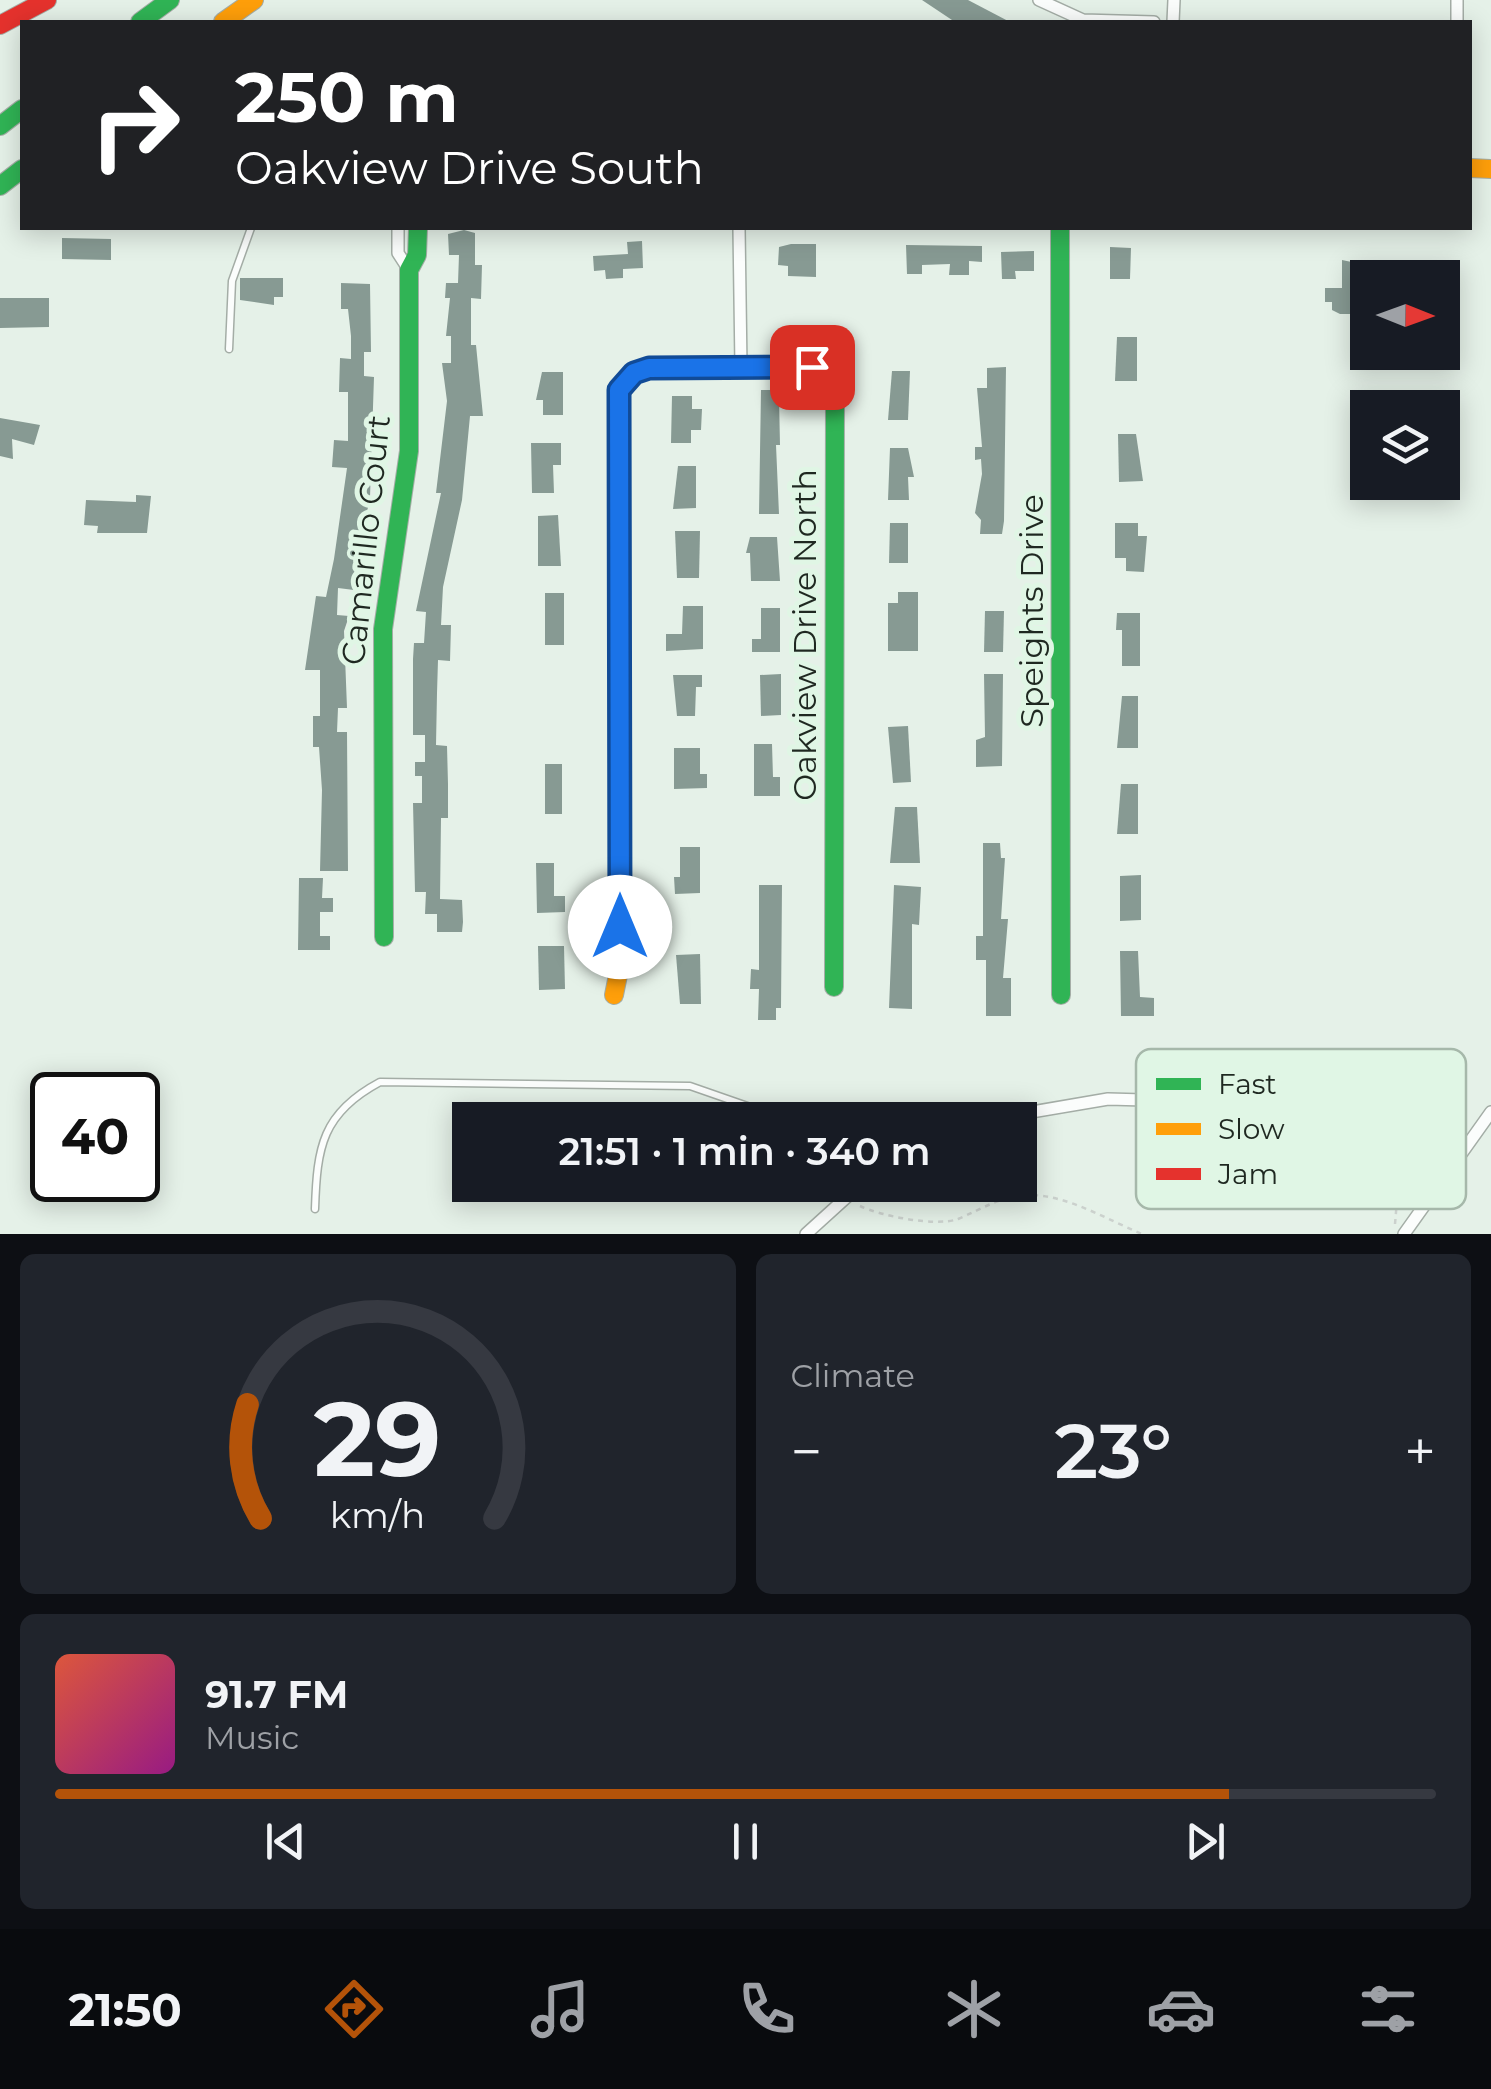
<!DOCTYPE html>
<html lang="en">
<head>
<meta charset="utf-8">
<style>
  :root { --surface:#171b24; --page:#20242c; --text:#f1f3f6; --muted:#9ea1a6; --line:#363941; --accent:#b45309 }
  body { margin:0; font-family:Montserrat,sans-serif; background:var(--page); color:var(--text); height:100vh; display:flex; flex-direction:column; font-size:38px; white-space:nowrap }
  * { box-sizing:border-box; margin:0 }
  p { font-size:32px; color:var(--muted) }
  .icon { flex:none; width:55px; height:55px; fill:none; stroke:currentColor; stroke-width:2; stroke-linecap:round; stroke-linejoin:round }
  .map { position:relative; height:1234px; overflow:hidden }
  .details { display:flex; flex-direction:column; gap:20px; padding:20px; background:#0d0f14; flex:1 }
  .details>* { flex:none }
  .guide { position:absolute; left:20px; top:20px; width:1452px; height:210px; border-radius:0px; box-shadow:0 5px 25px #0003; background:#202124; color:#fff; overflow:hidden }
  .needle { width:65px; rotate:91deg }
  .tools { position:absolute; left:1350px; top:260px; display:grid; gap:20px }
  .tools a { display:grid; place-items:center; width:110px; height:110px; border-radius:0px; background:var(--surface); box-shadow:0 5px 25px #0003; font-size:50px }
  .speed { position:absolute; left:30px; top:1072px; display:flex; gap:20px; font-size:50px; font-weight:700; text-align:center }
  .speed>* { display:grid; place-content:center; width:130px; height:130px; border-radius:50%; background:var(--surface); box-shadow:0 5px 25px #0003; line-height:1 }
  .speed .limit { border:5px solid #111; border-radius:15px; background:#fff; color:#111 }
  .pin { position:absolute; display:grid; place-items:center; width:85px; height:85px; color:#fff; margin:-42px; border-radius:20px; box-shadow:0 5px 15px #0006 }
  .me { position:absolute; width:110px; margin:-55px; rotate:0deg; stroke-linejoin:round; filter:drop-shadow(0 0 8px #0008) }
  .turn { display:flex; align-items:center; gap:35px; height:210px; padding:0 50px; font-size:45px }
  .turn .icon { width:130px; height:130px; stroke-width:2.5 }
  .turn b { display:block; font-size:70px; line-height:85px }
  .big { font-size:75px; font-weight:600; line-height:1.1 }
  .details .card { flex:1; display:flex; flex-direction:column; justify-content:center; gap:15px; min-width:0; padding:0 35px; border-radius:15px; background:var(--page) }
  .details .dial { align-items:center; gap:0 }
  .dial svg { height:260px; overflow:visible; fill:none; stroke:var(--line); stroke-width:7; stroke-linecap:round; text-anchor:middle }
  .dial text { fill:var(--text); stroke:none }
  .song { display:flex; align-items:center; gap:30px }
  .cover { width:120px; height:120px; border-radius:15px; background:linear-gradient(135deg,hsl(10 70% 55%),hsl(310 70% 35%)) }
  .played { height:10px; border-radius:5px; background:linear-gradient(90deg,var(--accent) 85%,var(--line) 85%) }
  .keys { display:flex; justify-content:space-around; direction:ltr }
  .heat { display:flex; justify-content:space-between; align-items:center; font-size:55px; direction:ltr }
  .details .tiles { flex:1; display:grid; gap:20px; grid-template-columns:1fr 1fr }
  .card:last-child { grid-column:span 2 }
  .trip { position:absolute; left:452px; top:1102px; width:585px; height:100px; border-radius:0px; background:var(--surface); box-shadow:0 5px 25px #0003; font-weight:600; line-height:100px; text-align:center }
  .menu { display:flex; height:160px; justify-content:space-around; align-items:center; background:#090b0e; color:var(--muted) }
  .menu .icon { width:70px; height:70px }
  .menu .current { color:var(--accent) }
  .menu b { font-size:45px; color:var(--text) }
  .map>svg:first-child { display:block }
</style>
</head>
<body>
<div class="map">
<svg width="1491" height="1234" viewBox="0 0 1491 1234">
  <rect width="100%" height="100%" fill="#e5f1e8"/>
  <g fill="#879a93">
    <polygon points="922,0 968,0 1010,22 955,22"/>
    <polygon points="464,230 475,233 475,265 482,265 481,299 471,298 471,345 476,345 483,416 470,416 462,500 443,587 441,625 451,625 450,661 438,660 437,693 436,745 447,746 448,784 448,818 441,818 440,899 462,900 463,922 462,932 437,932 437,914 425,914 426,892 415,892 413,803 422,803 422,776 415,776 415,762 425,762 425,735 413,735 413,659 414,643 424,643 426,612 416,611 441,493 436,493 447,401 442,363 451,363 451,336 446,336 450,298 445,298 446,283 458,283 459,255 449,255 448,234"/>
    <polygon points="62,238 111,239 111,260 62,259"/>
    <polygon points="642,241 643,268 623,269 623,278 606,279 605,270 594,271 593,256 628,254 627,242"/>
    <polygon points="791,244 816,244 816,277 788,276 788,266 778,265 779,247"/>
    <polygon points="906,245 982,246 982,262 969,261 969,275 949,275 950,264 922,265 922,274 907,274"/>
    <polygon points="1110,247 1131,248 1130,279 1110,279"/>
    <polygon points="1034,251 1034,271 1015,271 1016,279 1002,279 1001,252"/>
    <polygon points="1342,260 1366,265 1359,314 1340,314 1332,310 1332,302 1325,302 1325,288 1342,288"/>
    <polygon points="240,278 283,278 283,297 274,297 274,305 240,300"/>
    <polygon points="341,283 370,284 371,352 364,352 364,376 374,377 370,497 360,548 355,547 354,590 338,588 337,615 349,616 344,631 347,708 338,708 337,732 347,732 348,871 320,871 322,790 319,747 313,747 313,716 320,716 320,670 305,670 316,596 326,597 334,559 347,468 332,467 334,440 348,441 348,392 339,392 340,358 351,359 351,336 348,309 341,309"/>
    <polygon points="0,298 49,298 49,327 0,328"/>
    <polygon points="1117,337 1137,337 1137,381 1115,381"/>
    <polygon points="1006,367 1004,521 1002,534 980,534 981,520 975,513 982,474 981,459 975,460 975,447 982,447 977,388 987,388 987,368"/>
    <polygon points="892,371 910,371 908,420 888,420"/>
    <polygon points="542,372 563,372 563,415 543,415 543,400 536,400"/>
    <polygon points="761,390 774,390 774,399 779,398 780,445 776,445 779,514 759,514"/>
    <polygon points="672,396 692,396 692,409 702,409 701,430 691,430 691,443 671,443"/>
    <polygon points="0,418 40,425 34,445 12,439 13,459 0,456"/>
    <polygon points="1118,434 1136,434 1143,481 1119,482"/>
    <polygon points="531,443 561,443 561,465 553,465 554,493 532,493"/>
    <polygon points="890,448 908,448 914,477 908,477 909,500 888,500"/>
    <polygon points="678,466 696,466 696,508 673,509"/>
    <polygon points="136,495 151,496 147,533 97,533 98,526 84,525 86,500 136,502"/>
    <polygon points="558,515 561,566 538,566 538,516"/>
    <polygon points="890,523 908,523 908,563 889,563"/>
    <polygon points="1115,523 1138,523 1138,536 1147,536 1144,572 1126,571 1126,558 1115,558"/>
    <polygon points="675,531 700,531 699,578 677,578"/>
    <polygon points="750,537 777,537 780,581 751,581 750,553 746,553"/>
    <polygon points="898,592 918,592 918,651 888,651 888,603 898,603"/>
    <rect x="545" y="593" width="19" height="52"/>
    <polygon points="683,606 703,606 703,649 666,651 666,634 682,634"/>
    <polygon points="761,608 780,608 780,652 752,652 752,639 761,639"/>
    <polygon points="985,611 1004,611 1003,652 984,652"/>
    <polygon points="1117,613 1140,613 1140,666 1122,666 1122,630 1116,630"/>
    <polygon points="781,674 781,715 761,716 760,675"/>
    <polygon points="984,674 1003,674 1002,766 976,767 976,740 985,737"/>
    <polygon points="673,675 702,675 702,687 696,687 695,716 677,716"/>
    <polygon points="1122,696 1138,696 1138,748 1117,748"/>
    <polygon points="908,726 911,782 893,783 888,727"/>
    <polygon points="754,744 772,744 773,777 780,777 780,796 754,796"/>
    <polygon points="674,748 700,748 700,774 707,774 707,788 674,789"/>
    <rect x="545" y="764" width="17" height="50"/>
    <polygon points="1121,784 1138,784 1138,834 1117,834"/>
    <polygon points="895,807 917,807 920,863 890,863"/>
    <polygon points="983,843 1000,843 1001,858 1005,858 1001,919 1008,919 1003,978 1011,978 1011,1016 986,1016 986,960 976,960 976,936 983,936"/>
    <polygon points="680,847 700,847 700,893 675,894 674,877 680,877"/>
    <polygon points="536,863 554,863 554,896 565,896 565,912 537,913"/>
    <polygon points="1141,875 1141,920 1120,921 1120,876"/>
    <polygon points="299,878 323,878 322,898 333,898 333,912 320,912 320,936 330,936 330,950 298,950"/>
    <polygon points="759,885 782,885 781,1008 776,1008 776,1020 758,1020 759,989 750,989 751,969 759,970"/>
    <polygon points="894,885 921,887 919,925 912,924 912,1009 889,1008"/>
    <polygon points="538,946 564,946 565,989 539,990"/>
    <polygon points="1120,951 1138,951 1140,997 1154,998 1154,1016 1121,1016"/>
    <polygon points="700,954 701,1004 680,1004 676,955"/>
  </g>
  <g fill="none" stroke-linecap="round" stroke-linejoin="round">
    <defs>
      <g id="lane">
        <polyline points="229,349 232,281 251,228"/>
        <path d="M315,1209C317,1147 322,1113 380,1082L690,1086L759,1110L774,1120"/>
      </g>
      <g id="street">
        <polyline points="1039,0 1083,20 1154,22"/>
        <polyline points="1457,0 1457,22"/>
        <polyline points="1173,22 1174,0"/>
        <polyline points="398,228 398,253 409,270"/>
        <polyline points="739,228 741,367"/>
        <polyline points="1294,1104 1369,1146 1427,1197"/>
        <polyline points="985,1120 1108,1099 1325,1105 1368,1120 1419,1149 1462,1149"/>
        <polyline points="806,1234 860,1185"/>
        <polyline points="1404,1234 1491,1112"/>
      </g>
      <g id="fast">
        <polyline points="140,22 170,0"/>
        <polyline points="0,126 22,109"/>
        <polyline points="0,186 22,169"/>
        <polyline points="1060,228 1061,995"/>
        <polyline points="705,367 812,367 824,371 835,388 834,987"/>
        <polyline points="384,937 383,629 409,451 409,270 417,255 418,228"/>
      </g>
      <g id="slow">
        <polyline points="223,22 254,0"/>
        <polyline points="1470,168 1491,169"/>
        <polyline points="614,995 620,965 618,397 634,373 658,367 705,367"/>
      </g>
      <polyline id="jam" points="0,25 47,0"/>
    </defs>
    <use href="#lane" stroke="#a4ada6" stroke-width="9"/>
    <use href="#street" stroke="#a4ada6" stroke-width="14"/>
    <use href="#fast" stroke="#a4ada6" stroke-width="20"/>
    <use href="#slow" stroke="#a4ada6" stroke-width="20"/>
    <use href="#jam" stroke="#a4ada6" stroke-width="20"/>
    <g stroke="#cbd1cd" stroke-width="2.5" stroke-dasharray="5 5" stroke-linecap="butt">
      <path d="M860,1206C881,1216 936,1227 958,1219C984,1208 1002,1195 1032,1195C1069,1196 1108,1220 1142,1234"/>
      <polyline points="1395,1224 1397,1200 1405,1201"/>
    </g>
    <use href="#lane" stroke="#fbfdfc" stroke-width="6"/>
    <use href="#street" stroke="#fbfdfc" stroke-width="11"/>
    <use href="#fast" stroke="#30b455" stroke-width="18"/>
    <use href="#slow" stroke="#ff9f0a" stroke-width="18"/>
    <use href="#jam" stroke="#e5322d" stroke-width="18"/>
  </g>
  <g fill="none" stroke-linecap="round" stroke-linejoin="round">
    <defs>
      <polyline id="route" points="620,927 619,390 634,373 649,368 812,367"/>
    </defs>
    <use href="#route" stroke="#114b97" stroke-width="25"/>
    <use href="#route" stroke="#1a73e8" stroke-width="18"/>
  </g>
  <g text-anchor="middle" stroke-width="10" stroke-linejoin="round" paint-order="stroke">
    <g font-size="32" fill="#1f2821" stroke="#e0f6e5">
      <text transform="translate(366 540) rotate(-84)" y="11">Camarillo Court</text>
      <text transform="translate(1032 611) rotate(-90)" y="11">Speights Drive</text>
      <text transform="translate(805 635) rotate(-90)" y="11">Oakview Drive North</text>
    </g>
  </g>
  <rect x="1136" y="1049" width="330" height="160" rx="15" fill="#e0f6e5" stroke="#a6b8aa" stroke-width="2.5"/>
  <rect x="1156" y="1078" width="45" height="12" fill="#30b455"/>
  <rect x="1156" y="1123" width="45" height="12" fill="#ff9f0a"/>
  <rect x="1156" y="1168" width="45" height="12" fill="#e5322d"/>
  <g font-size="28" fill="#1f2821">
    <text x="1218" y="1094">Fast</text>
    <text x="1218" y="1139">Slow</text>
    <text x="1218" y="1184">Jam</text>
  </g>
</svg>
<div class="tools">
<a><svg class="needle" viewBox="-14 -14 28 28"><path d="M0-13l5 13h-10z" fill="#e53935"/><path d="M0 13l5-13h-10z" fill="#9ea1a6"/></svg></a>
<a><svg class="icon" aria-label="layers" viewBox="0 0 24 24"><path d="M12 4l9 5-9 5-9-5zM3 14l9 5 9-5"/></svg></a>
</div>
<div class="speed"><div class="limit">40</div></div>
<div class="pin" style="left:812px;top:367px;background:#d93025"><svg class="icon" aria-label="arrive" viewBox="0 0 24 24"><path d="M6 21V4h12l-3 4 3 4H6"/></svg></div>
<svg class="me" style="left:620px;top:927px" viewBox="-20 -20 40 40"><circle r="19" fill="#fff"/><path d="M0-13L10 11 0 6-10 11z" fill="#1a73e8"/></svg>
<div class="trip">21:51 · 1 min · 340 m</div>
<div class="guide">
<div class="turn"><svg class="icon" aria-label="right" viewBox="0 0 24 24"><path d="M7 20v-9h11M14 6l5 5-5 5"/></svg><div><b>250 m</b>Oakview Drive South</div></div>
</div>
</div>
<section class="details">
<div class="tiles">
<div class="card dial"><svg viewBox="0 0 100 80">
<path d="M14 69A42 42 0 1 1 86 69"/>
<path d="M14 69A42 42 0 0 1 10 34" stroke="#b45309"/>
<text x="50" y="56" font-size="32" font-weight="700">29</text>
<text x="50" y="72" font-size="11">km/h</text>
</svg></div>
<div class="card"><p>Climate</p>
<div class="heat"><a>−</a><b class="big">23°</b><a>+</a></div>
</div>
<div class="card">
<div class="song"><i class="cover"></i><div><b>91.7 FM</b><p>Music</p></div></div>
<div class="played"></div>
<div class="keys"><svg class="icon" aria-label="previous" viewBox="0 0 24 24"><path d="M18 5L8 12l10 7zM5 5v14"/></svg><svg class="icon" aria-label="pause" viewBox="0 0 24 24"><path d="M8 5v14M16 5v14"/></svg><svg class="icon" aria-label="next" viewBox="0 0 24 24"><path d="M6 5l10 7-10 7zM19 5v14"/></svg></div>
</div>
</div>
</section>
<nav class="menu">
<b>21:50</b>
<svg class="icon current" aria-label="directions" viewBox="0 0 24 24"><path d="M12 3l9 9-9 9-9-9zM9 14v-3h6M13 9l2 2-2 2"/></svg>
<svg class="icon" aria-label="music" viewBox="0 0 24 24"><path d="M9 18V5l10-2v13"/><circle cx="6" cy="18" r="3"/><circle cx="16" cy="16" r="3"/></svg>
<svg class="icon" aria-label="phone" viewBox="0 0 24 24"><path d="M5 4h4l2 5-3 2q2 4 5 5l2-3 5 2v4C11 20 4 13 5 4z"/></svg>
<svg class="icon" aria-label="climate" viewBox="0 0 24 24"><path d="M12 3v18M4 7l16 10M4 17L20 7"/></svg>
<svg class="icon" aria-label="car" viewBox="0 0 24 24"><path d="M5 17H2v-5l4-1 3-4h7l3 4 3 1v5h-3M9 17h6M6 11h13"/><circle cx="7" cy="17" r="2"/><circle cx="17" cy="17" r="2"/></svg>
<svg class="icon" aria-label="filters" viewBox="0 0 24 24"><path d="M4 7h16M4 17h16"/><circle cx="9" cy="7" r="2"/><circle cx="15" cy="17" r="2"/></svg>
</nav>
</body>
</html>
